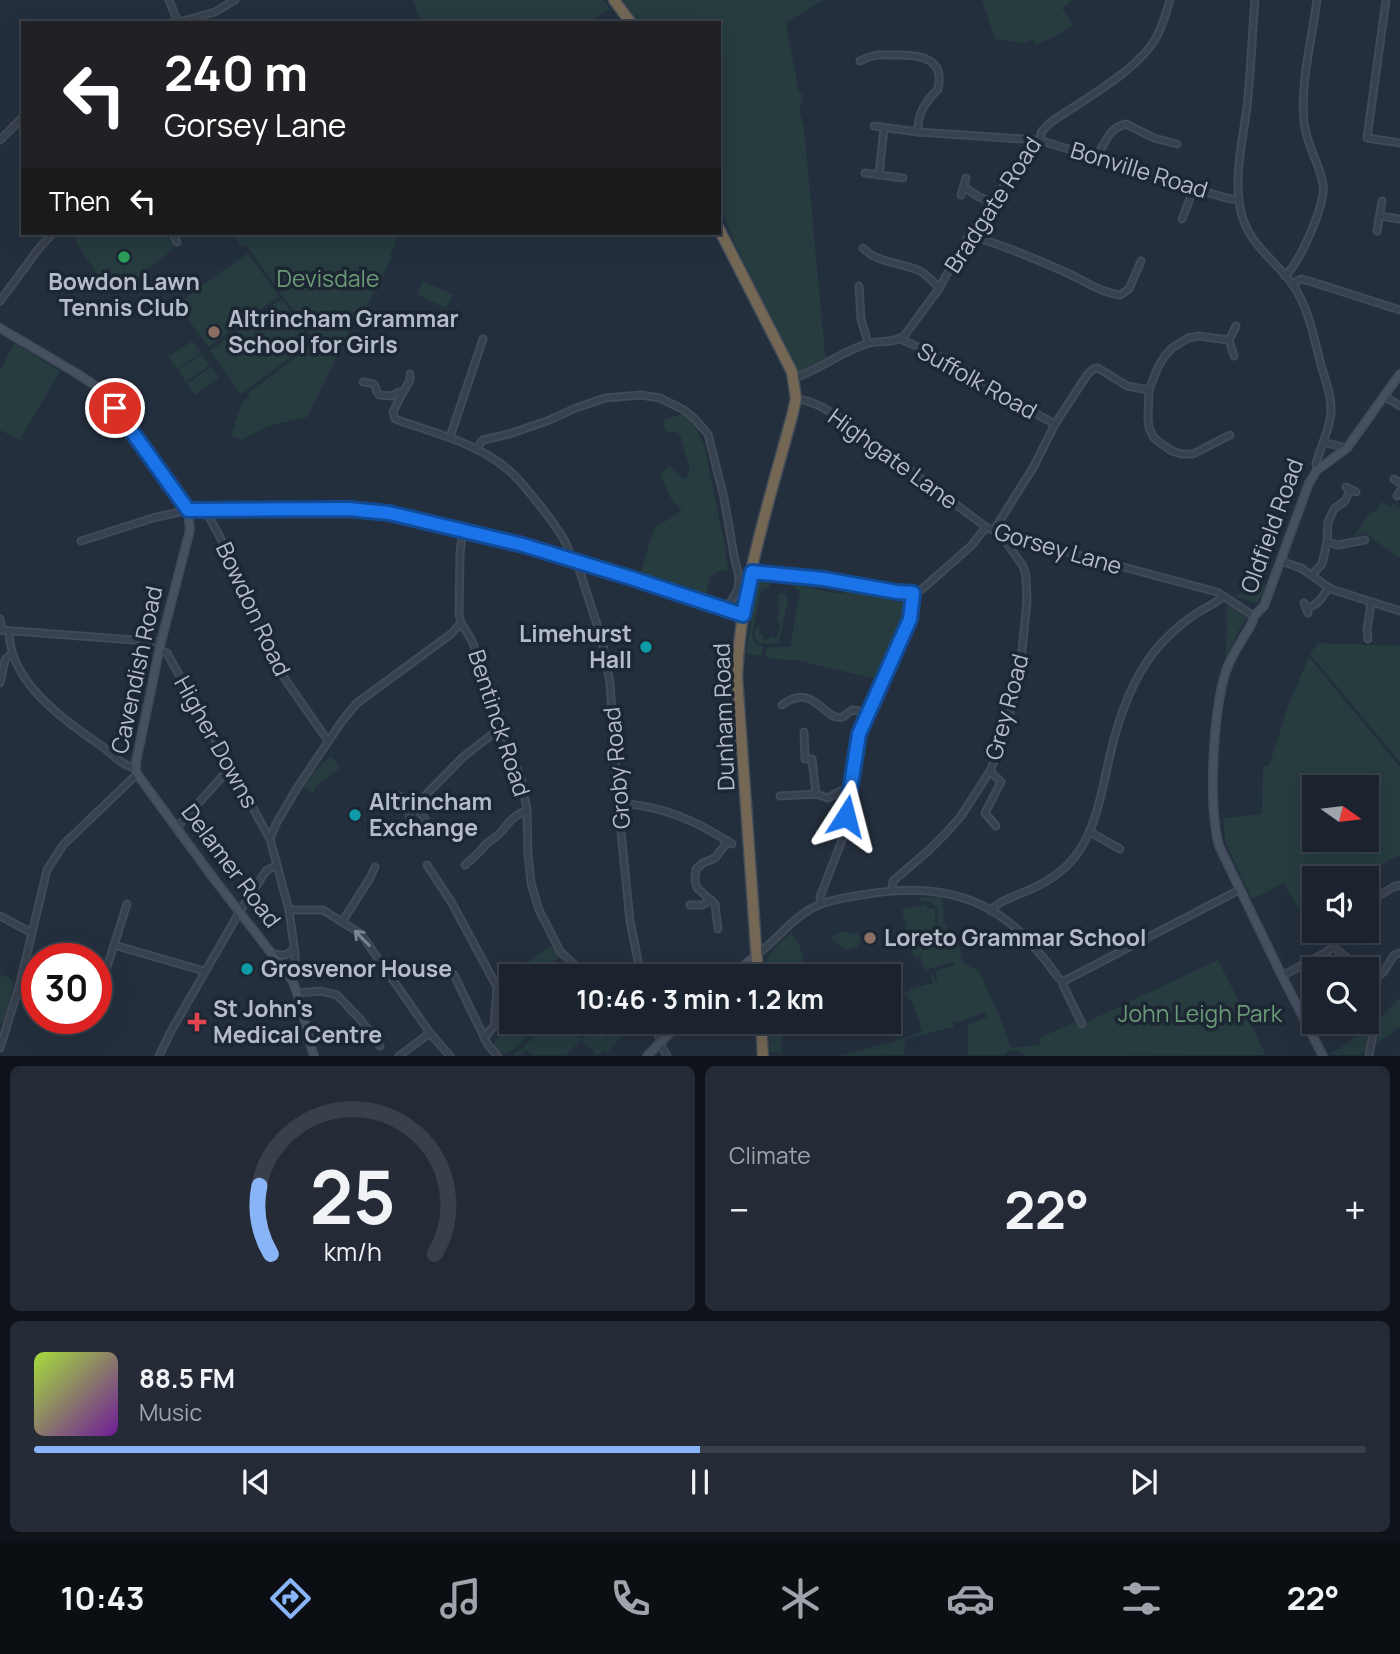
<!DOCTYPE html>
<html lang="en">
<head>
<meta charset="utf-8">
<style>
  :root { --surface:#1b232e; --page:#242b36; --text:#f1f3f6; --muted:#a0a4aa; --line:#39404a; --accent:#8ab4f8 }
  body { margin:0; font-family:Manrope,sans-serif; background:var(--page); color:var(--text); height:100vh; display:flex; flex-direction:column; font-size:26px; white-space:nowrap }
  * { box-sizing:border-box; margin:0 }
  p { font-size:23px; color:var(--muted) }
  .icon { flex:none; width:38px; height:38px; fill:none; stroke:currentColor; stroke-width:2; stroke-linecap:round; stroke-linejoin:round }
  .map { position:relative; height:1056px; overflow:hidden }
  .details { display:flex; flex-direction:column; gap:10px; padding:10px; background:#0f1319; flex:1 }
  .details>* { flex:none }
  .hud { position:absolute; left:21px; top:21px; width:700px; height:214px; border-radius:0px; box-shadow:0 7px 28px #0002,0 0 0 2px var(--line); background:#202124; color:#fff; overflow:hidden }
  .needle { width:46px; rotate:104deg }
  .fabs { position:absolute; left:1302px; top:775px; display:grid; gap:14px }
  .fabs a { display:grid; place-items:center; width:77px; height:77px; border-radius:0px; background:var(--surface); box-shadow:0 7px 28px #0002,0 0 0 2px var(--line); font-size:35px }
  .speed { position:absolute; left:21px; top:943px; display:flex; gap:14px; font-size:35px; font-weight:700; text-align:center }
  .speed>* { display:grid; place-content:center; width:91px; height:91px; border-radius:50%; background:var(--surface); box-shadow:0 7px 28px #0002,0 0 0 2px var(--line); line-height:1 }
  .speed .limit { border:10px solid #d22; background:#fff; color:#111 }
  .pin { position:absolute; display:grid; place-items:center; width:60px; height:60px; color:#fff; margin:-30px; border:4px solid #fff; border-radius:50%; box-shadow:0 2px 7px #0007 }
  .me { position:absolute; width:77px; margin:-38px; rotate:9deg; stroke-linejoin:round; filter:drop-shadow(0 0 5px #0008) }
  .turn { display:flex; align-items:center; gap:24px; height:147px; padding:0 28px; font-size:32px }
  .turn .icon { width:91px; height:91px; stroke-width:2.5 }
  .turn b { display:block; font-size:49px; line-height:60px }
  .then { display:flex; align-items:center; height:66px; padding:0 28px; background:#0003; gap:14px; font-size:26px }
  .big { font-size:52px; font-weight:700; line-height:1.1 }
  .details .widget { flex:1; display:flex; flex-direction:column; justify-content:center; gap:10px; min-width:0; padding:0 24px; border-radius:10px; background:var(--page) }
  .details .dial { align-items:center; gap:0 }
  .dial svg { height:182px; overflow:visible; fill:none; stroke:var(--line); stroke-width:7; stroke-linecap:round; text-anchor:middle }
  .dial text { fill:var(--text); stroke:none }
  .song { display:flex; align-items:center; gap:21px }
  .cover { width:84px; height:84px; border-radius:10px; background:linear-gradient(135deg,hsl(80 70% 55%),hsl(280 70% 35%)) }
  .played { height:7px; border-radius:4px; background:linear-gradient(90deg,var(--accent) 50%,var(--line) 50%) }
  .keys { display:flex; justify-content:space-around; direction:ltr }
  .heat { display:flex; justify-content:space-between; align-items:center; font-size:38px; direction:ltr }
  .details .tiles { flex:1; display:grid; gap:10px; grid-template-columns:1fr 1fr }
  .widget:last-child { grid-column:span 2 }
  .trip { position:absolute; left:499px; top:964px; width:402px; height:70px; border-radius:0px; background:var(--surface); box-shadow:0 7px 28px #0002,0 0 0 2px var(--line); font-weight:700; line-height:70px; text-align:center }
  .dock { display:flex; height:112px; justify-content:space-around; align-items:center; background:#0b0e12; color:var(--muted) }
  .dock .icon { width:49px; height:49px }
  .dock .selected { color:var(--accent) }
  .dock b { font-size:32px; color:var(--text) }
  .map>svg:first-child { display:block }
</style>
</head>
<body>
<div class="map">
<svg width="1400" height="1056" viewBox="0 0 1400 1056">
  <rect width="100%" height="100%" fill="#242f3e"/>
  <g fill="#263c3f" fill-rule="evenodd">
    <polygon points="413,0 603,0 610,9 587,23 421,23"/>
    <polygon points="623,0 823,0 786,23 799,93 803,94 799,111 804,127 825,354 828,357 797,373 732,237 719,205 719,23 637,23"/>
    <polygon points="982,0 1072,0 1062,8 1073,25 1058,35 1035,45 1033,40 1023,43 995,39"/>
    <polygon points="70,233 165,233 174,248 116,294 101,274 98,275"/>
    <polygon points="231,233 400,233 390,255 392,257 361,317 354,322 307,417 269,426 242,440 231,436 242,402 250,396 248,393 316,343 246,245 242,247"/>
    <polygon points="248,253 279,296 208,347 177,304"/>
    <polygon points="423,281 453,295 446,308 417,294"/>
    <polygon points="282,299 312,342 241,394 210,351"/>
    <polygon points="192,341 201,353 177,369 168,357"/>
    <polygon points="14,343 60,371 20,440 0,430 0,371"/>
    <polygon points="201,354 210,365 186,382 178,370"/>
    <polygon points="211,367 219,378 195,395 187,384"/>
    <polygon points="683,414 694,425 704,445 725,547 728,570 719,571 710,577 706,595 640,574 655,526 664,522 682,510 672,500 660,475 669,466 683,479 687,478 690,470 680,435 675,432 666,432 663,423 665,419"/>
    <polygon points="1382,502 1391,507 1393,503 1400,509 1400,558 1370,537 1367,533 1354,536 1371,512 1374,513"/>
    <polygon points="760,579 771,581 769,587 764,589 760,594 752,636 755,642 763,646 762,656 746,653 758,582"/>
    <polygon points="1268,583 1257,604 1234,596"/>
    <polygon points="793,584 840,594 845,592 907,602 899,628 877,679 791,659 790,661 765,657 766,650 768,647 790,647 800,591 793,586"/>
    <path d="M779,593L785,594L788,600L779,642C773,645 758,646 755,638C754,634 755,630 756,627L760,628L759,634L763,635V639L769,640L770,637L777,638L780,623L777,622L780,607L777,605Z"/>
    <polygon points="1229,602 1252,611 1237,633 1225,662 1227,626 1225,615"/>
    <polygon points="1318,643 1400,646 1400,762 1310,654"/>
    <path d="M1309,657L1400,767V855L1355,878H1314V899L1297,907L1284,883L1252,899L1226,844L1223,818L1262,814L1263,766H1269L1288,706ZM1314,788H1367V840H1314Z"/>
    <polygon points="331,756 340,768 316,786 313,793 303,787 320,765"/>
    <polygon points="919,897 942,897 944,920 946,927 959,945 963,963 979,971 1001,1020 1011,1048 1040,1045 1041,1038 1045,1035 1074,1023 1079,1024 1091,1020 1218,960 1266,1055 1027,1056 1018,1050 1008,1051 1005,1055 968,1055 968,1024 987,1017 985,1012 956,1023 952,1020 954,1027 905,1039 904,1055 839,1056 895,1041 922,1032 920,1024 912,1001 909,1000 907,995 897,999 895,995 910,991 910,989 933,983 931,974 933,974 936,983 938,983 935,971 955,965 954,962 924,970 920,955 914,957 902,910 926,904 928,909 935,908 935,925 941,932 944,947 946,947 942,931 937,925 938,914 937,908 929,901 920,901"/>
    <polygon points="843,931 852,935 858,932 861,942 857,943 858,947 846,951 830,937"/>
    <path d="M791,933C805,950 801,957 806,976H764L766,975C761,957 779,944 791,933Z"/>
    <polygon points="553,945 560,957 542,971 546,976 535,976 537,974 529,961"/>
    <polygon points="0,974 9,978 14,984 3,1022 0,1022"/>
    <path d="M1400,998V1027L1359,1055H1331L1330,1054C1356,1038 1379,1020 1400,998Z"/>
    <path d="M513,1022H531L532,1025L534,1022C528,1038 519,1047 505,1055L493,1045Z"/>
    <path d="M589,1022H600L596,1027L607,1039L617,1028L623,1033L607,1053L604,1051L599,1055H592L594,1052L581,1040L566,1055H532L526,1050L521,1055H513C525,1048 531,1036 544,1029L552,1035L560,1031L564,1026L583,1039L586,1035L581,1031Z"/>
    <polygon points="769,1022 788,1022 784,1027 781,1053 770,1052"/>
  </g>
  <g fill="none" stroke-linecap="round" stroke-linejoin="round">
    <defs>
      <g id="street">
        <polyline points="169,0 178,22"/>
        <path d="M1255,0C1252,35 1251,71 1247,106C1243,141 1233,177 1241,212C1248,244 1275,260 1293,285C1309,309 1314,338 1321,365C1325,379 1332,397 1331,412C1330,428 1321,447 1316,463L1317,470"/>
        <polyline points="1386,0 1367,138 1400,143"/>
        <polyline points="176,23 215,12 235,0"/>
        <path d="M860,61C874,53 883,55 899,55C922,55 945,59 938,89C926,101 917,114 918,132"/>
        <polyline points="874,126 918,132 1037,140"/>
        <polyline points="0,140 23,117"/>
        <polyline points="1039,140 1226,198 1239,200"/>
        <path d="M1096,157C1106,143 1108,128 1126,124L1154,138L1177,144"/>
        <polyline points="865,173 903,178"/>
        <polyline points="879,175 884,128"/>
        <polyline points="964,187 979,197 992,202"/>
        <polyline points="961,195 966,178"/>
        <polyline points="1380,216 1400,219"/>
        <polyline points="1182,219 1194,188"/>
        <polyline points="1377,231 1382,201"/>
        <polyline points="172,233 177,242"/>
        <path d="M969,235C1002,245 1034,258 1065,272C1084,280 1098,292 1120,295L1129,289L1141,261"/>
        <path d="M863,248C878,264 903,262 922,272C928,276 934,283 939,288"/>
        <path d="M1285,276C1300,262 1326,204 1323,184C1319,162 1306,144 1304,122C1300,84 1312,38 1317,0"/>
        <polyline points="1292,284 1301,279 1309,281 1400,310"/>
        <polyline points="859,286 861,319 868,343"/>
        <polyline points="0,301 40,247 53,233"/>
        <polyline points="900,339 950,361 988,384 1009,399 1055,424"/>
        <polyline points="1229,340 1198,336 1188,338 1172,348 1164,357 1158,367 1149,390 1148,418 1149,428 1154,438 1170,450 1181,454 1193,454 1230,435"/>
        <polyline points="1234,356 1229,340 1236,326"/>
        <path d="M794,378C819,370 841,352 866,344C878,340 893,344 904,336L938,290L969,235L1035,142L1039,140L1042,131L1051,122C1083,100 1139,70 1157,36C1163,25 1166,12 1170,0"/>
        <path d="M363,382C380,384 372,385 379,395L392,396L399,392L402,394L393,412L395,419C436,434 480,443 513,474C527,488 539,504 551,520C558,531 571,545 569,559"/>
        <polyline points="402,394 410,380 410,374"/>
        <polyline points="1384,396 1400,406"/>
        <path d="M797,399C815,401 829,411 844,421L986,527L1003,535L1217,592L1254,616"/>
        <polyline points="450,437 483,339"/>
        <polyline points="1323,442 1347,448"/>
        <polyline points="476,449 483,440 509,434 547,421 576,408 605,398 641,395 660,398 684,410 694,418 708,434 724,498 735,561 739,576 738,589 732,600 724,610"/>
        <polyline points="1394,479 1400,483"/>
        <polyline points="1346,487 1356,492"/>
        <polyline points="1397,496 1400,491"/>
        <polyline points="208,510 208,515 220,537 278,669 328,741"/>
        <polyline points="463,530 460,553 459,615 461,623 471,639 489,681 503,729 522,782 527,811 528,855 531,883 539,910 560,951 586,976"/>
        <polyline points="994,530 1034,466 1055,424 1087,375 1093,369 1098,368 1127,386 1149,390"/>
        <polyline points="81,541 153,518 188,510"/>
        <polyline points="1327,542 1338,545 1365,540"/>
        <polyline points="1281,561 1301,568 1331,589 1400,611"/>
        <polyline points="579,562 578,566 602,640 610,683 618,803 630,921 641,976"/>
        <polyline points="752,572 824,579 896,592 913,593 921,590 929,583 972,545 986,527"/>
        <polyline points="1312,575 1322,564 1327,542 1328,522 1334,509 1345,501 1350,490"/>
        <polyline points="1304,603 1308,613"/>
        <path d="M1307,608C1318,605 1322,598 1328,588"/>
        <polyline points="0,619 2,630"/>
        <polyline points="0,630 161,642"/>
        <path d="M9,631C9,682 63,719 100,745C112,753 121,766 136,768"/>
        <polyline points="1368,639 1367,630 1371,603"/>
        <polyline points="159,650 167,653 270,839 289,910 295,953 295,972 292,980"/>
        <polyline points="0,683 5,660 12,653"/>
        <path d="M782,705C814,680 825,723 843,717C846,715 849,712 852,710L868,712"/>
        <polyline points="804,732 805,759 812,759 816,794"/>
        <polyline points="990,771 1001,782 985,813 996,826"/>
        <path d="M398,795C409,803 422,811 427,823L424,827L418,828L410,820L409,812L394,799L395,796Z"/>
        <polyline points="780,796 816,794 828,798 842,790 851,791"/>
        <path d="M618,803C663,806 695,820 732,844"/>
        <polyline points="409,812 463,757 490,736 503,729"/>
        <polyline points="177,827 230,768"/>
        <polyline points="1090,832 1120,849"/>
        <polyline points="270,839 276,824 297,788 342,721 357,703 451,634 461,623"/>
        <polyline points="427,865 452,903 497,987 494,1026 484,1038"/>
        <path d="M465,865C473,858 480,852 486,844C490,840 496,838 500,833C508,824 514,814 527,811"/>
        <polyline points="892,890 893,881 928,851 947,832 961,816 990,771 1005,733 1020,671 1027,601 1026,576 1023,566 1004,539 1003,535"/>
        <polyline points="1367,903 1393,887 1400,885"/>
        <polyline points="821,904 820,897 842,840 859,734 910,619 913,608 913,593"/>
        <polyline points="690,905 702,905 711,900"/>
        <polyline points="289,910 323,910 361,934 430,1033 450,1056"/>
        <path d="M991,911C999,900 1016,896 1029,890C1048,882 1067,869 1079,851C1098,822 1102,789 1110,755C1118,720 1131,681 1154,652C1166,637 1180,624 1197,613C1206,607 1217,603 1224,596"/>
        <polyline points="0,916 32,933"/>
        <polyline points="342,922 370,878 375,867"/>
        <polyline points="718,929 715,904 697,888 695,880 696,869 703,863 715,858 728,841"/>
        <polyline points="114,945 204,971"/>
        <polyline points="1333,947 1363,970"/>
        <polyline points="273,954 285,955 294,950"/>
        <path d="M758,954C779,938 795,914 821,904C835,899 853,896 868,894C928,884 983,892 1027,939C1036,949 1046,960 1054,972C1055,973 1059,980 1061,980C1062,981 1064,980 1066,980L1239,890"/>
        <polyline points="107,967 127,904"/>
        <path d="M1367,973C1377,982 1371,992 1367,1002"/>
        <polyline points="454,975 488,1045 498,1056"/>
        <polyline points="1282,976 1325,953 1333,947 1341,931"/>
        <path d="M1372,979C1387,973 1385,968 1394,955L1400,953"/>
        <polyline points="1064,981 1063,985 1082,1024"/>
        <polyline points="298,993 321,991 337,995 360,1019 380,1046"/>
        <polyline points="1367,1012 1374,1028 1369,1056"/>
        <polyline points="636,1022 646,1029 656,1027"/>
        <polyline points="654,1022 658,1035 662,1039"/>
        <polyline points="659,1042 667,1056"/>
        <polyline points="0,1048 20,983 47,870 63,845 133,778 138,775"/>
        <polyline points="159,1056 170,1033 240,911 266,871 277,865"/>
        <polyline points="399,1056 430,1033"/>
      </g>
      <g id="secondary">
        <path d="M0,328L76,373L93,384L105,395L161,471L188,510L190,530L161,642L136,762V771L140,778L214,879L292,980C303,1004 305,1031 314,1056"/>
        <polyline points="188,510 348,509 389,513 527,546 631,577 724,610 743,615"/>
        <polyline points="731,976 755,956"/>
        <polyline points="647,1056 681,1022"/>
        <path d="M1323,1056L1282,976L1219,846C1208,804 1213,712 1226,671C1232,654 1243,639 1252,623L1254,616L1264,606L1309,483L1317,470L1347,448L1400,374"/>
      </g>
      <g id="highway">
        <polyline points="614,0 631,23"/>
        <path d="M719,229L792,372L796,399L792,416C769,502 740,589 737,677L758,976"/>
        <polyline points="761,1022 763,1056"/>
      </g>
    </defs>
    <use href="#street" stroke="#414a57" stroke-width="9"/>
    <use href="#secondary" stroke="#414a57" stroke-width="10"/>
    <use href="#highway" stroke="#434c59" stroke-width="13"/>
    <use href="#street" stroke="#38414e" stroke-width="5"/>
    <use href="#secondary" stroke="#465061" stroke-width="7"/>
    <use href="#highway" stroke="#746855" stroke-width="10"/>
  </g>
  <defs><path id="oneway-shaft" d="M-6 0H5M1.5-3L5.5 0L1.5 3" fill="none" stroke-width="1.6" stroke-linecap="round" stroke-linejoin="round" transform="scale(1.75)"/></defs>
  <use stroke="#7c8592" href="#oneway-shaft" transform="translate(362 938) rotate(-134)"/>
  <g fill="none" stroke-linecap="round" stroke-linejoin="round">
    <defs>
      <polyline id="route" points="115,408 188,510 348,509 389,513 523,545 631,578 743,615 752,572 824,579 897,592 913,593 910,619 859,734 846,816"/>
    </defs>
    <use href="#route" stroke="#114b97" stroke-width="18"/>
    <use href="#route" stroke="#1a73e8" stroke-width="12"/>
  </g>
  <circle fill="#2e9e5b" stroke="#1d2633" stroke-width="2.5" cx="124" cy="257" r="7"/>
  <g fill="#8d6e63" stroke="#1d2633" stroke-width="2.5">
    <circle cx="214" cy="332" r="7"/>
    <circle cx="870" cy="938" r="7"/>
  </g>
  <g fill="#0f9aa8" stroke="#1d2633" stroke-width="2.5">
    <circle cx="646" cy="647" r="7"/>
    <circle cx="355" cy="815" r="7"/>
    <circle cx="247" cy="969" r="7"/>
  </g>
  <path fill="#e0444e" stroke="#1d2633" stroke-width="2.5" d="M193.5 1011.5h7v7h7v7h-7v7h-7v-7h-7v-7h7z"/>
  <g text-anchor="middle" stroke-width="7" stroke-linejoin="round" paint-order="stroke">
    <g font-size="23" fill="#b4bcc9" stroke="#1d2633">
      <text transform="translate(1139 170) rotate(17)" y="8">Bonville Road</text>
      <text transform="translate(993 205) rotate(-57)" y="8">Bradgate Road</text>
      <text transform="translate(977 381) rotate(29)" y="8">Suffolk Road</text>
      <text transform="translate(893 459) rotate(36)" y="8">Highgate Lane</text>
      <text transform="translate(1272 526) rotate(-70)" y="8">Oldfield Road</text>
      <text transform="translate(1058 549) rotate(16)" y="8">Gorsey Lane</text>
      <text transform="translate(253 609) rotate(65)" y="8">Bowdon Road</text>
      <text transform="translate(137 670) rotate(-78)" y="8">Cavendish Road</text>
      <text transform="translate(1007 707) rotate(-75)" y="8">Grey Road</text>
      <text transform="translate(724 717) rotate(-92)" y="8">Dunham Road</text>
      <text transform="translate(499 723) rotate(72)" y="8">Bentinck Road</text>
      <text transform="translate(216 742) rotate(61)" y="8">Higher Downs</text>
      <text transform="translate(617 768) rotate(-95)" y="8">Groby Road</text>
      <text transform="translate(231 866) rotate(53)" y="8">Delamer Road</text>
    </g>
    <g font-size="23" fill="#6b9a76" stroke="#1d2633">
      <text x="328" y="287">Devisdale</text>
      <text x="1200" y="1022">John Leigh Park</text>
    </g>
    <g font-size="23" font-weight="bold" fill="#b4bcc9" stroke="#1d2633" text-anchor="start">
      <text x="124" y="290" text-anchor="middle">Bowdon Lawn<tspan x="124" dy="26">Tennis Club</tspan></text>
      <text x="228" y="327">Altrincham Grammar<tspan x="228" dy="26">School for Girls</tspan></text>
      <text x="632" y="642" text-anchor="end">Limehurst<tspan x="632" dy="26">Hall</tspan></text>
      <text x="369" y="810">Altrincham<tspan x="369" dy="26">Exchange</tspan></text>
      <text x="884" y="946">Loreto Grammar School</text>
      <text x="261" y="977">Grosvenor House</text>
      <text x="213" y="1017">St John's<tspan x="213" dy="26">Medical Centre</tspan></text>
    </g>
  </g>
</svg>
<div class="fabs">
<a><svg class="needle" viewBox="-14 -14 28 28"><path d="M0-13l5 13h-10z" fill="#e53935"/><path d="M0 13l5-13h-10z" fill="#a0a4aa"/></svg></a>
<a><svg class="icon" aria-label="sound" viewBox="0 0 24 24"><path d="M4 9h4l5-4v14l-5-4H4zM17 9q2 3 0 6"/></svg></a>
<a><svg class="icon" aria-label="search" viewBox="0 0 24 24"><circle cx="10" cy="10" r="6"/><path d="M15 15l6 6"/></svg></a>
</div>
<div class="speed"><div class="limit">30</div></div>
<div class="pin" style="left:115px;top:408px;background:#d93025"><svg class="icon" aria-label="arrive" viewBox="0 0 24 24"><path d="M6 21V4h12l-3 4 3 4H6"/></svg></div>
<svg class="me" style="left:846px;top:816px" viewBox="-20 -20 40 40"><path d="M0-17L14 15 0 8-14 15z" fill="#1a73e8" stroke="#fff" stroke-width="4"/></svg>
<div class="trip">10:46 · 3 min · 1.2 km</div>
<div class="hud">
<div class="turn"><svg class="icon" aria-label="left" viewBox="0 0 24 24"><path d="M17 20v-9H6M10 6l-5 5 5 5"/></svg><div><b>240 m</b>Gorsey Lane</div></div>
<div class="then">Then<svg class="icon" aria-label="left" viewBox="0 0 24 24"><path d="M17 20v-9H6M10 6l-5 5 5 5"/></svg></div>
</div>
</div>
<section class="details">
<div class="tiles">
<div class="widget dial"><svg viewBox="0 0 100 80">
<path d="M14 69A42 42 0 1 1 86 69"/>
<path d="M14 69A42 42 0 0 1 9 39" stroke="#8ab4f8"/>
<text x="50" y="56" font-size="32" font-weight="700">25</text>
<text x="50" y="72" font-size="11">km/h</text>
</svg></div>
<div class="widget"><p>Climate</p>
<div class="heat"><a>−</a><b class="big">22°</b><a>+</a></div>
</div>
<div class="widget">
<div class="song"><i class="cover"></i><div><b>88.5 FM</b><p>Music</p></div></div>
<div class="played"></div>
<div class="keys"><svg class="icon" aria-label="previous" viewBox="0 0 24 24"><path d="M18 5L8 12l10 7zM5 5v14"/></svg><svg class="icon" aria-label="pause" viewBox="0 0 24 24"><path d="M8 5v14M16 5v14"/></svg><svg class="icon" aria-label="next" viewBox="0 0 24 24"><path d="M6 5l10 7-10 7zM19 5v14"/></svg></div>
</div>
</div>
</section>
<nav class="dock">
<b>10:43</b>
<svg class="icon selected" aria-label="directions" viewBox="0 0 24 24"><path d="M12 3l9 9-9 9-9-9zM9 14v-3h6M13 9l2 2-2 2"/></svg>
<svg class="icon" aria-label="music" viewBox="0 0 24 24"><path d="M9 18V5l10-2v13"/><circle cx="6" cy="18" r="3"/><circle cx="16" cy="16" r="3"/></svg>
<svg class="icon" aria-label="phone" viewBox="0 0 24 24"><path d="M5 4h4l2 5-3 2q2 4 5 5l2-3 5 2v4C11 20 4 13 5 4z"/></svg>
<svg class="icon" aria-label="climate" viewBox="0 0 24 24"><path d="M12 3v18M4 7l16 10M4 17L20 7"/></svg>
<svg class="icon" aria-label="car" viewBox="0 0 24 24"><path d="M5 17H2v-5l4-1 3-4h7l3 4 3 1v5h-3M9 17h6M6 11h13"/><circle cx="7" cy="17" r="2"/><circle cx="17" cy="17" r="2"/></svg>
<svg class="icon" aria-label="filters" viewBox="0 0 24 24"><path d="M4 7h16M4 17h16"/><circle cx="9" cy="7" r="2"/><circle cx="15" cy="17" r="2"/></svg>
<b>22°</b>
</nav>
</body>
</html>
